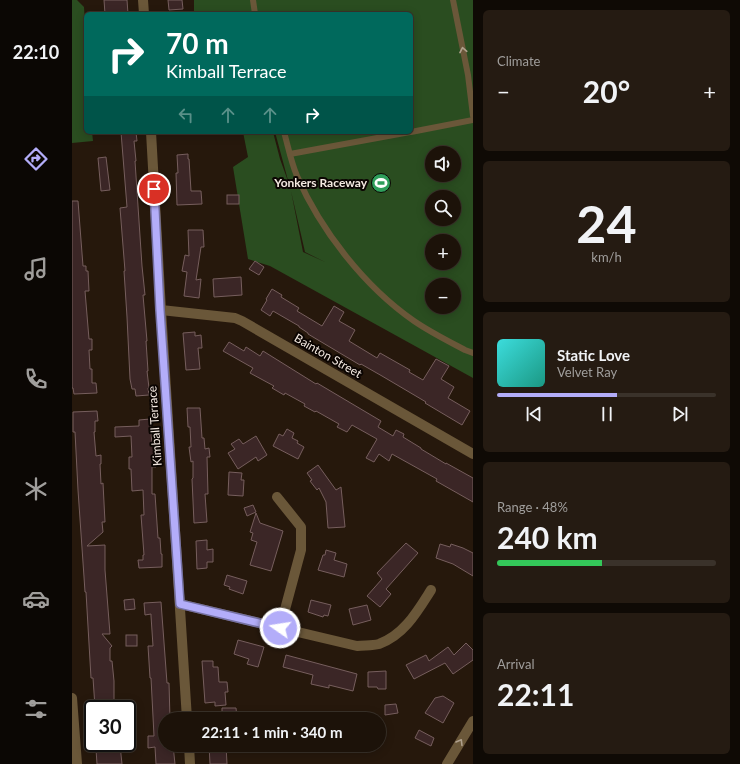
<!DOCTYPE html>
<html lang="en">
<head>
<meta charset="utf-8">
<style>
  :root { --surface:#1c1209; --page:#251b12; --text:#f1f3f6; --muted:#a09e9c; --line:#3a322a; --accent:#b3adf9 }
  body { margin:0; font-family:Lato,sans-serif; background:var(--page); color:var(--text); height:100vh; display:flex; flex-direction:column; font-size:15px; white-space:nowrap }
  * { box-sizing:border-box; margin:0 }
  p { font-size:13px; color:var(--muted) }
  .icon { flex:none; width:22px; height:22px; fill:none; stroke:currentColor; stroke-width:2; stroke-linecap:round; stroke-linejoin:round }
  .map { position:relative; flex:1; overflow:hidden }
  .panel { display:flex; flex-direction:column; gap:10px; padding:10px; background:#0f0a05; width:267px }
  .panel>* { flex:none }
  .top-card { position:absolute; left:12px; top:12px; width:329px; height:122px; border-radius:6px; box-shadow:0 2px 10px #0003,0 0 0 1px var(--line); background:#00695c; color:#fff; overflow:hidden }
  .tools { position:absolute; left:353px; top:146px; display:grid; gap:8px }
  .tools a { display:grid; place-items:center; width:36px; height:36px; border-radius:50%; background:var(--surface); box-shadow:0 2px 10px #0003,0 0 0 1px var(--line); font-size:20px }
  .speed { position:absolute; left:12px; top:700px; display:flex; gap:8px; font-size:20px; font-weight:700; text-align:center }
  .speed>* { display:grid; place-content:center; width:52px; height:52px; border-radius:50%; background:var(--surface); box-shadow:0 2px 10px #0003,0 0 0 1px var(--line); line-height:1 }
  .speed .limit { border:2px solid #111; border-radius:6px; background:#fff; color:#111 }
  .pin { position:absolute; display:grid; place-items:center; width:34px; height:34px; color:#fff; margin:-17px; border:2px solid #fff; border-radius:50%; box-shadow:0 1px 4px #0007 }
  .me { position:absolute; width:44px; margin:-22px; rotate:283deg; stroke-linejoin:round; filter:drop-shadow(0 0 3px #0008) }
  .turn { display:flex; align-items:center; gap:14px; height:84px; padding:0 16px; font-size:18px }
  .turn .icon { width:52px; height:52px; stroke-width:2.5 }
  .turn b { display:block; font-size:28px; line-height:34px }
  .lanes { display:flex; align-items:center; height:38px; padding:0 16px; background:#0003; justify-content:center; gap:20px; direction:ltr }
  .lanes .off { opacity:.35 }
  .big { font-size:30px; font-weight:700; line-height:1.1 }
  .panel .card { flex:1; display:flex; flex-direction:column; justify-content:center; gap:6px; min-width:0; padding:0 14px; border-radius:6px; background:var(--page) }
  .panel .dial { align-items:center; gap:0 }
  .dial b { font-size:52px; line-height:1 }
  .song { display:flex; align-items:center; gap:12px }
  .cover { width:48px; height:48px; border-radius:6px; background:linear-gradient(135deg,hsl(180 70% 55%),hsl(170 70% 35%)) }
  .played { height:4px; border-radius:2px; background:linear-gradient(90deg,var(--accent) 55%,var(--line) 55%) }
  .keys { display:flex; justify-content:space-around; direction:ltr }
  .heat { display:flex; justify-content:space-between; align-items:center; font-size:22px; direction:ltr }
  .charge { height:6px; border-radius:3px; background:linear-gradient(90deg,#34c759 48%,var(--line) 0) }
  .trip { position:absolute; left:86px; top:712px; width:228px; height:40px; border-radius:20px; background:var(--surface); box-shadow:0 2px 10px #0003,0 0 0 1px var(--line); font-weight:700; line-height:40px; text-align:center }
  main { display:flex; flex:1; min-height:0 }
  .tab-bar { display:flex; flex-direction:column; width:72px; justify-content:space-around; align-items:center; background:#0b0704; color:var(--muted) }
  .tab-bar .icon { width:28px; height:28px }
  .tab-bar .active { color:var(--accent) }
  .tab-bar b { font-size:18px; color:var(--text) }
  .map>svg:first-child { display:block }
</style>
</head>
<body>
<main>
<nav class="tab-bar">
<b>22:10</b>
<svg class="icon active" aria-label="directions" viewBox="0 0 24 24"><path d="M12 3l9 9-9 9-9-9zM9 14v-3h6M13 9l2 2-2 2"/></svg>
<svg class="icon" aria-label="music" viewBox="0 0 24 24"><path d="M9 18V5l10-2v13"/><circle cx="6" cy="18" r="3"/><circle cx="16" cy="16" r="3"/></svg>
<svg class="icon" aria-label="phone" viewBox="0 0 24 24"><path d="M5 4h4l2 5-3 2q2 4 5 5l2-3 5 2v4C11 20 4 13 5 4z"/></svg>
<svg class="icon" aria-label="climate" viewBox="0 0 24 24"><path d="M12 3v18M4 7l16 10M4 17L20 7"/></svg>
<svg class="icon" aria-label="car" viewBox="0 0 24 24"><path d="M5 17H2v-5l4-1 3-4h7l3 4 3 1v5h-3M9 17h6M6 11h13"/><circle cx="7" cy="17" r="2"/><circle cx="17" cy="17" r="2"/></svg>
<svg class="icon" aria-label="filters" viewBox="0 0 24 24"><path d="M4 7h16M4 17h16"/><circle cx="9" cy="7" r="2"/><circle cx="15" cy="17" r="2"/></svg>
</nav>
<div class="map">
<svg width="401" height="764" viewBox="0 0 401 764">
  <rect width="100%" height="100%" fill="#26180c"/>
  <g fill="#2a4d20" fill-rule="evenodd">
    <polygon points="0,0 5,0 12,7 14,40 14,132 20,132 21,141 0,143"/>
    <path d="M122,0H401V378L198,266L176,259L161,167L176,157L171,132H201L208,159L217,184L203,132H339V14H122ZM360,153H382V175H360ZM219,191L233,252L253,262L231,252ZM360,197H382V219H360ZM360,241H382V263H360ZM360,285H382V307H360Z"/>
  </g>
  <g fill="#3b2626" stroke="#765e5d">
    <polygon points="32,0 55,0 56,14 33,14"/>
    <polygon points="96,0 110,0 111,9 97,10"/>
    <polygon points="49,132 64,132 65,141 62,141 64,161 63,161 70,266 73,295 71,295 75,341 74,341 76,371 75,371 77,388 76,388 77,395 64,396 63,389 60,389 58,379 55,317 52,271 53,271 48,208 55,207"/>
    <polygon points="116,154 116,159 117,159 119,191 129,191 130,204 105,205 104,173 106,173 105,155"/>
    <polygon points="34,157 38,190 29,191 26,158"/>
    <rect x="155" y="195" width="12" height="9"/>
    <polygon points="0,201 6,201 11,266 14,266 14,271 16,271 17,291 13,291 17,339 20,339 20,350 17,350 18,369 20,369 20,383 24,383 25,393 2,394 1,388 0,388"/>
    <polygon points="116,230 131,230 132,247 129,247 124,280 129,279 127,298 112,296 115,272 110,271 113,255 117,256"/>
    <polygon points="183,261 192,267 187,275 177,269"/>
    <polygon points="169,277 170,295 142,297 141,279"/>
    <polygon points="200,289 210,295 209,297 227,308 225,311 250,326 262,306 272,312 267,321 283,330 277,341 305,358 308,353 338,370 337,372 351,380 364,359 377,366 369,379 382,387 376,398 398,411 390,425 353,403 354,402 310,376 289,364 288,365 236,334 236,333 227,327 227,326 201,311 198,316 189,310 195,300 194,299"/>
    <polygon points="123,332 123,336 129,335 130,348 126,348 128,369 114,370 111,333"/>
    <polygon points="157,342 172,351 174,347 188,356 191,351 244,384 245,383 309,421 306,427 321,436 324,430 332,434 331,437 349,448 349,449 374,464 374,463 401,478 401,502 364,481 365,479 320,454 317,461 307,454 302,462 294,458 305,439 280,425 275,432 265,427 267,424 244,411 243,412 232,406 233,404 213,393 212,395 200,388 202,386 178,373 181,368 151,351"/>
    <polygon points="115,408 128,408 130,438 132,438 133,449 137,448 138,457 135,457 136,494 133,494 135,522 122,523 120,479 121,478 121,461 119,462 117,447 119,447 118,427 116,427"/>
    <polygon points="25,411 26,421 23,421 23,432 22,432 24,456 29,455 29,464 28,464 29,484 31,483 33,522 30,522 31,532 15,546 33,545 33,570 38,634 30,634 40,646 38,648 38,661 40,661 42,681 42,706 41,706 41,709 23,709 23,707 21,678 19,678 14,592 13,592 12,577 6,490 3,432 1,432 1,412"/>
    <polygon points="78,419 80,445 83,445 84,467 80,467 80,494 83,494 86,538 88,538 89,554 90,554 90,567 67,568 66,560 71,560 71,555 72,555 69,515 72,515 71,490 60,491 59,469 57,469 57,457 60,457 59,436 43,437 43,427 67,426 67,420"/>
    <polygon points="215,429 222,433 220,438 226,441 225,443 232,447 226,459 201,446 207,434 211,436"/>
    <polygon points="184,436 195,455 186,461 184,457 166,469 156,453 163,449 159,444 167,439 171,444"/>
    <polygon points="246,465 264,490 269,487 273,527 256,528 254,502 247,488 245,490 238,481 240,480 235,473"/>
    <polygon points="157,472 170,473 169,480 172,480 171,496 156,495"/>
    <polygon points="181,505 184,512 175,516 172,508"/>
    <polygon points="184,513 188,523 211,531 199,571 178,565 185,542 179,540 181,533 178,532"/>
    <polygon points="135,540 135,550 141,549 141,562 135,562 135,568 125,569 124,541"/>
    <polygon points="334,543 346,553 314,589 319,594 308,607 295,596 310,579 305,573"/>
    <polygon points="368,544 378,547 379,544 391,548 401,553 401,576 381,564 364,558"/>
    <polygon points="254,550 264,553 262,560 275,564 272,577 246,570 251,555 253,555"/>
    <polygon points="155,575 175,581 171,594 157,589 158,587 152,585"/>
    <polygon points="62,599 63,609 53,610 52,600"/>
    <polygon points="239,600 259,605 256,616 252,615 251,617 236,612"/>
    <polygon points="89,602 95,683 97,683 98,719 93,719 93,745 101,745 103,764 84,764 83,747 76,748 76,736 82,736 79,678 78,678 76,646 81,646 79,616 79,614 73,615 72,603"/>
    <polygon points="295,605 299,620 281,625 277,609"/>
    <rect x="54" y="635" width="11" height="11"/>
    <polygon points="166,640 192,647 186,667 175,664 177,659 162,654"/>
    <polygon points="394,643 401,650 401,660 381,674 373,663 342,679 334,665 354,655 357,661 376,647 382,655"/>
    <polygon points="214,655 285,674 281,691 257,685 257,688 239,684 241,675 211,667"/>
    <polygon points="130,661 141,661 141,667 146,667 147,682 155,682 156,692 153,692 154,705 143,706 143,702 133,703"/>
    <polygon points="314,671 314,689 306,689 305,687 296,687 296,672"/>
    <polygon points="371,696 382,703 371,723 353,713 363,698"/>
    <polygon points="324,704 326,713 313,715 313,705"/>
    <polygon points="150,708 164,708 165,718 150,719"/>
    <polygon points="347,730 362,738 359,746 343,738"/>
    <polygon points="28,745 48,745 50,764 25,764 24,749"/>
    <polygon points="137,745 154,745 155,764 138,764"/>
  </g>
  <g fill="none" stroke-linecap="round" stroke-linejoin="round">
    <g stroke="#6a5739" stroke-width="6">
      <polyline points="181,0 183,14"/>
      <polyline points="381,0 396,75 401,116"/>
      <path d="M212,132C216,146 219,162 225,176C249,231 293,287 342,321C358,332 376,341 393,350L401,353"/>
      <polyline points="339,132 401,120"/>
      <polyline points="218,154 338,132"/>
    </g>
    <g stroke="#6a5739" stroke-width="10">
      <polyline points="71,0 72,14"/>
      <polyline points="79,132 89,310 115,719"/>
      <polyline points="89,310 163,318 170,321 401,454"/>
      <polyline points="205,497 229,527 229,550 208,628"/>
      <path d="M108,604L285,646C292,645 300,646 307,644C332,635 345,612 359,590"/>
      <polyline points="0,698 5,764"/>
      <polyline points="117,745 118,764"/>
      <polyline points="375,764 401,721"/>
    </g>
  </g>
  <defs><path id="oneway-chevron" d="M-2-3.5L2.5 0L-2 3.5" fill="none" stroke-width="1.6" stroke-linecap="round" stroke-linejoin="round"/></defs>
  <g stroke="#afa08d">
    <use href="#oneway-chevron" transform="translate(391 50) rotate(-101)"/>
    <use href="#oneway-chevron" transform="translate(388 742) rotate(-59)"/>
  </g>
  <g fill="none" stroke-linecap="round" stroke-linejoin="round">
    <defs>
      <polyline id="route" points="82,189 88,310 108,604 208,628"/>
    </defs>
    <use href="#route" stroke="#7470a2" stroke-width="10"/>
    <use href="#route" stroke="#b3adf9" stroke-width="7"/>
  </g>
  <defs>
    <symbol id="stadium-disc" viewBox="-11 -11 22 22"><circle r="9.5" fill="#2e9e5b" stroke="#0b0502"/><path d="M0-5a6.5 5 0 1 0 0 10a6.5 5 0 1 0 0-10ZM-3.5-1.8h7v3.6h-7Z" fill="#fff"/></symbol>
  </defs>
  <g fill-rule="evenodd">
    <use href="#stadium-disc" x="298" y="172" width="22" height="22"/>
  </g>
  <g text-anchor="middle" stroke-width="4" stroke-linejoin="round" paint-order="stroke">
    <g font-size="12" font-weight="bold" fill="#f4e9e1" stroke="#0b0502" text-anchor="end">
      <text x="295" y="187">Yonkers Raceway</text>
    </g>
    <g font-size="12" fill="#f4e9e1" stroke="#0b0502">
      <text transform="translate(256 356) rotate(30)" y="4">Bainton Street</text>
      <text transform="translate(83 426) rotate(-94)" y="4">Kimball Terrace</text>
    </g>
  </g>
</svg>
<div class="tools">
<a><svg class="icon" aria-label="sound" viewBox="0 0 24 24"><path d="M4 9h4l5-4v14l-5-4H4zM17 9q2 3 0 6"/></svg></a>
<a><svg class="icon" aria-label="search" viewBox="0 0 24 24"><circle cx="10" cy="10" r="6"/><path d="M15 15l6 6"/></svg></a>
<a>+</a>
<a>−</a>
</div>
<div class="speed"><div class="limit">30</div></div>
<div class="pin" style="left:82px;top:189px;background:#d93025"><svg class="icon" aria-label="arrive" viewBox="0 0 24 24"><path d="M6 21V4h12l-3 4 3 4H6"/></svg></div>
<svg class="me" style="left:208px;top:628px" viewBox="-20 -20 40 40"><circle r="17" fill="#b3adf9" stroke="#fff" stroke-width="3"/><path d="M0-11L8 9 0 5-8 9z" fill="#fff"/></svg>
<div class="trip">22:11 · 1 min · 340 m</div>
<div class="top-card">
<div class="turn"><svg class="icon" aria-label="right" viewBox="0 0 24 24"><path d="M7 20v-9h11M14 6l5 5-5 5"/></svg><div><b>70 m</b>Kimball Terrace</div></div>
<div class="lanes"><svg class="icon off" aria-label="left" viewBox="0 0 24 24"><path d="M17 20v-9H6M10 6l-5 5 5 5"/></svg><svg class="icon off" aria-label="ahead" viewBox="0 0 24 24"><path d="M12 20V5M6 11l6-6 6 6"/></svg><svg class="icon off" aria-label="ahead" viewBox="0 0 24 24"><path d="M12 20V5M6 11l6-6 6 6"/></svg><svg class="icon" aria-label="right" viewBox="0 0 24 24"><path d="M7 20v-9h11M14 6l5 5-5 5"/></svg></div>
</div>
</div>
<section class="panel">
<div class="card"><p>Climate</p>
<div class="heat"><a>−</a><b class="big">20°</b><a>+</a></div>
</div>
<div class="card dial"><b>24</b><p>km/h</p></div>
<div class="card">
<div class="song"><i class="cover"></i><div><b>Static Love</b><p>Velvet Ray</p></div></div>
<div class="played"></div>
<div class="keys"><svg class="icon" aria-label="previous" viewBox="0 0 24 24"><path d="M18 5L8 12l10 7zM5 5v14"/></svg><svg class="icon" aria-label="pause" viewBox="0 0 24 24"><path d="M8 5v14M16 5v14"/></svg><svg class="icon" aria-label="next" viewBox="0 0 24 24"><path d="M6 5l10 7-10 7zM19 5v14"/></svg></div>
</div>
<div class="card"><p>Range · 48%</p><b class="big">240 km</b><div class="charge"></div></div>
<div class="card"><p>Arrival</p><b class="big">22:11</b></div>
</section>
</main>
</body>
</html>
